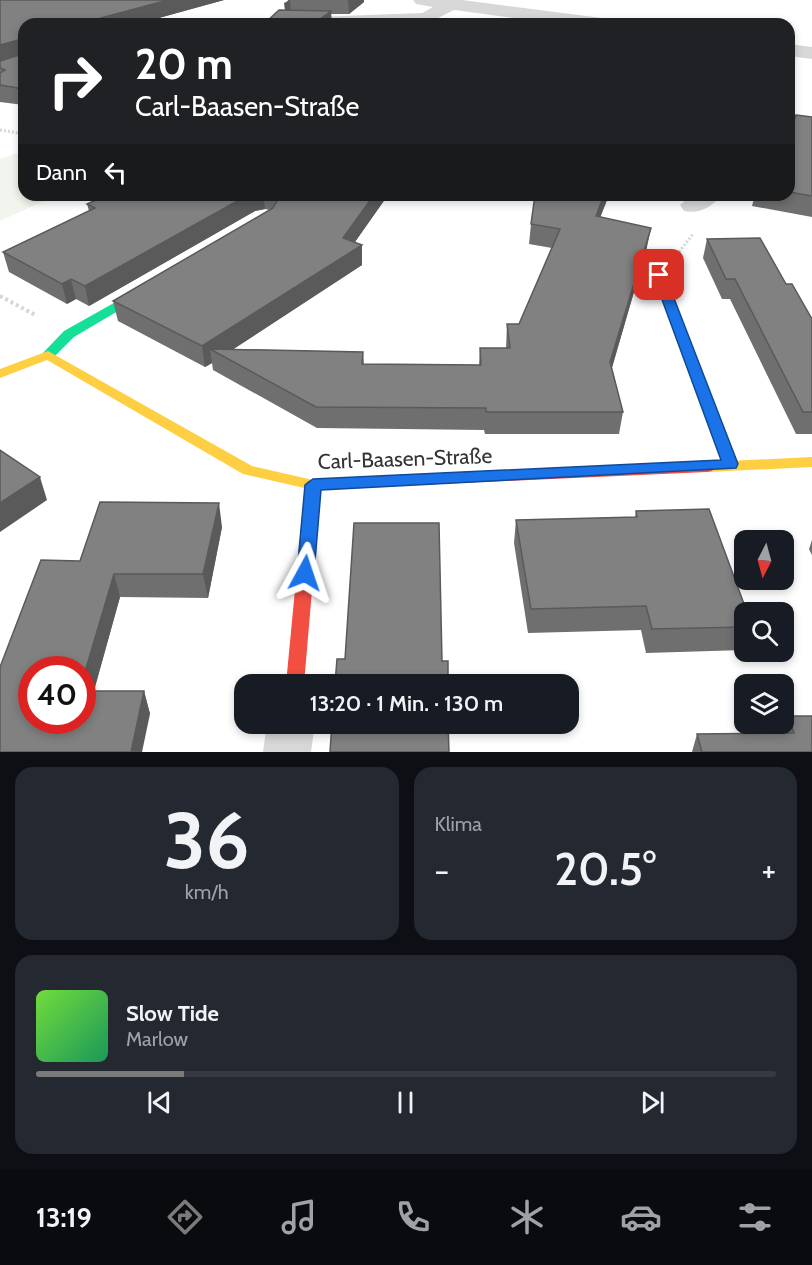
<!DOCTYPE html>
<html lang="de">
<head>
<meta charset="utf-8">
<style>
  :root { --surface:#171b24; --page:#242831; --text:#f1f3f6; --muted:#9ea1a6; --line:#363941; --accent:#7a7a7a }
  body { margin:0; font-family:Cabin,sans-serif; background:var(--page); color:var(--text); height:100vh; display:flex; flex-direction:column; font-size:22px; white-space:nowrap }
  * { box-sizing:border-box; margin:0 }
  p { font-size:20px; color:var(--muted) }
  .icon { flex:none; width:33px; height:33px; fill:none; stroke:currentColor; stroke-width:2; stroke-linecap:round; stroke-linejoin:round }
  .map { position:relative; height:752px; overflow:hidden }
  .panel { display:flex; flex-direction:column; gap:15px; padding:15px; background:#0d0f14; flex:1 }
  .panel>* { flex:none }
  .guide { position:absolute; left:18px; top:18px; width:777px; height:183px; border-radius:18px; box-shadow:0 3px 9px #0003; background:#202124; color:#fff; overflow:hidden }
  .needle { width:39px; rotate:186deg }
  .tools { position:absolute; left:734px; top:530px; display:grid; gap:12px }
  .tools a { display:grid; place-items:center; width:60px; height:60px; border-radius:12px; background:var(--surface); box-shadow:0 3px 9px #0003; font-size:30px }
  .speed { position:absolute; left:18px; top:656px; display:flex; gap:12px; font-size:30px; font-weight:700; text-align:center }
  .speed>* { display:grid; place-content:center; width:78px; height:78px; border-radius:50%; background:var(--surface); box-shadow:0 3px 9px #0003; line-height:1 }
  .speed .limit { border:9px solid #d22; background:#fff; color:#111 }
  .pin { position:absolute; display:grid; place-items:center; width:51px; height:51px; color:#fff; margin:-26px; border-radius:12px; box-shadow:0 3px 9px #0006 }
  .me { position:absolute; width:66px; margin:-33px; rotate:5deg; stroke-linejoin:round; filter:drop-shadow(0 0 4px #0008) }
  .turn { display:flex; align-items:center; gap:21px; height:126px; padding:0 18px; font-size:27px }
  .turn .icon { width:78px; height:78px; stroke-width:2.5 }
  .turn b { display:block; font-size:42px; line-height:51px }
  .then { display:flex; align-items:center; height:57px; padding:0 18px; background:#0003; gap:12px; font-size:22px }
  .big { font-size:45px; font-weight:600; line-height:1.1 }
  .panel .tile { flex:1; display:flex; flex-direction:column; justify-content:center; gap:9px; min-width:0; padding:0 21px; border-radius:18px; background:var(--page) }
  .panel .dial { align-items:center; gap:0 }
  .dial b { font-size:78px; line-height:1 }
  .song { display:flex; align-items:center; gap:18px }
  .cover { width:72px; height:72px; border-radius:9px; background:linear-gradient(135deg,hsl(100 70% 55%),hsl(150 70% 35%)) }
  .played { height:6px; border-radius:3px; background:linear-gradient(90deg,var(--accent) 20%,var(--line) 20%) }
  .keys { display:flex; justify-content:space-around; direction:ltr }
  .heat { display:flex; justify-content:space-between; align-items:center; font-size:33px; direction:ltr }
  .panel .tiles { flex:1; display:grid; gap:15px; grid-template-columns:1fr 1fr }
  .tile:last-child { grid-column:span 2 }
  .trip { position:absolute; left:234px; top:674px; width:345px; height:60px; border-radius:18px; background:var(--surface); box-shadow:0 3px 9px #0003; font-weight:600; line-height:60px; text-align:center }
  .menu { display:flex; height:96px; justify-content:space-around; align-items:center; background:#090b0e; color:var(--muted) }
  .menu .icon { width:42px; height:42px }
  .menu .on { color:var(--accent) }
  .menu b { font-size:27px; color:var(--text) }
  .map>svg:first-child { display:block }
</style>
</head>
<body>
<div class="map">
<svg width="812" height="752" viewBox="0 0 812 752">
  <rect width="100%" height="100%" fill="#fff"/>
  <polygon fill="#f1f5ed" points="24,151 24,195 57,195 0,221 0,159"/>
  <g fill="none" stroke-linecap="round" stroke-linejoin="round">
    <g stroke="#d6d6d6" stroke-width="3" stroke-dasharray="2 2" stroke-linecap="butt">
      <polyline points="0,130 24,134"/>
      <polyline points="679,252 693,234"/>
    </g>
    <polyline stroke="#d6d6d6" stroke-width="4" stroke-dasharray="3 3" stroke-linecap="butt" points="0,296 37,316"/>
    <g fill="#d7d7d7" fill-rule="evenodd">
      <polygon points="413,0 462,0 602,18 611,24 560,24 454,10 426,24 282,24 291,18 422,13 433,7 416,4"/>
      <polygon points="789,44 812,47 812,59 789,56"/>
      <path d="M691,195H721C712,208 698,214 684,211L680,205Z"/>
      <polygon points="267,723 315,723 311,752 263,752"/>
    </g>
    <polygon fill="#16e098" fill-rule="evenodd" points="153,281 159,285 157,288 74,337 53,358 48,359 41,355 64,331"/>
    <g fill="#ffcf43" fill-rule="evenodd">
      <polygon points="48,351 252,466 313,480 395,476 400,477 403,481 400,485 395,486 313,490 243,474 47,360 0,378 0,369"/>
      <polygon points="812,457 812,467 707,472 702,471 699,467 702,463 707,462"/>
    </g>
    <g fill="#f24e42" fill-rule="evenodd">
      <polygon points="659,271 665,275 738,464 736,468 726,468 724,464 653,275"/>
      <polygon points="707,462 712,463 715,467 712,471 707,472 395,486 390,485 387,481 390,477 395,476"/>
      <polygon points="313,480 318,481 321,485 304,684 286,684 305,485 308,481"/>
    </g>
  </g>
  <g fill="#6f6f6f">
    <polygon points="0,0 224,0 137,24 24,24 24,105 0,102"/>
    <polygon points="288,0 364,0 364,2 349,14 331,14 285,10"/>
    <polygon points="812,117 812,217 752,206 755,195 789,195 789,134"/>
    <polygon points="107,195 388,195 355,242 362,265 233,349 363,352 364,364 479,365 480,348 506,348 507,324 519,324 552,248 529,244 531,224 535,195 609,195 600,217 647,247 612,368 623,412 619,434 485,434 484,430 317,428 213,370 212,363 205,367 118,321 113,301 270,210 265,209 255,211 89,306 76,299 67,304 9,272 3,252 89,211 87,204"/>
    <polygon points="707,239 786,284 812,319 812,434 796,434 730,299 722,299 703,258"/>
    <polygon points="636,511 744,612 744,650 646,653 641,630 528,633 514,543 516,520 635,517"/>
    <polygon points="222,527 208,598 120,597 94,691 144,691 150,714 0,752 80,561"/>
    <polygon points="812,540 812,555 809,549"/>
    <polygon points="788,716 812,752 692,752 697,734 781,733"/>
  </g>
  <g fill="#5a5a5a">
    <polygon points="168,0 224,0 137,24 103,24 101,18"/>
    <polygon points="290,0 291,16 286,19 284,3"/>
    <polygon points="348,0 364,0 364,2 349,14"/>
    <polygon points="331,11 332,24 313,24"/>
    <polygon points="22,39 24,56 0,62 0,45"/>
    <polygon points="248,195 263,195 265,209 255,211 89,306 85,286"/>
    <polygon points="374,195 388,195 345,256 362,245 362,265 223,356 210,349 212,363 205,367 202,346"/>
    <polygon points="604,195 609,195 593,236 596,216"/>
    <polygon points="651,228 647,247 607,384 610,362"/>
    <polygon points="71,279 76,299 67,304 62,284"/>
    <polygon points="40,477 47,500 0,532 0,503"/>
    <polygon points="219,503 222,527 208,598 203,574"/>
    <polygon points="114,574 120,597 87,715 82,700 82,682"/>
    <polygon points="144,691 150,714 142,752 131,752"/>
  </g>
  <g fill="#818181" stroke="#5a5a5a" stroke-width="1.5">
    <polygon points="0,0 168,0 101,18 113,24 24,24 24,89 0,85 0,73 5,70 0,68 0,61 23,54 22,39 0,45"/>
    <polygon points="279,10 331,11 313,24 264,24"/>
    <polygon points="796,115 812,117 812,196 789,192 789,134"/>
    <polygon points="107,195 248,195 85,286 71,279 62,284 3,252 95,208 87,204"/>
    <polygon points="275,195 374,195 343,238 362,245 202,346 113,301 273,208 278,199"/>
    <polygon points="535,195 604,195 596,216 651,228 610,362 623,412 486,412 486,408 316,407 210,349 363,352 362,364 481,365 480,348 510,348 507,324 519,324 560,229 531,224"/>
    <polygon points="760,238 786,284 792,284 812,319 812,412 803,412 735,279 726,279 707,239"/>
    <polygon points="0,450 40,477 0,503"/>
    <polygon points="100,502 219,503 203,574 114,574 82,682 82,669 32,669 32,720 82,720 82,691 144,691 131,752 0,752 0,667 41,560 80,561"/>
    <polygon points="709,509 747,612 744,612 744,627 652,629 646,606 531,609 516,520 637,517 636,511"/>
    <polygon points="354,523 439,523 442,661 448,661 448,684 335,684 337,659 345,659"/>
    <polygon points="788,716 812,716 812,752 702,752 697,734 794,733"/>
    <polygon points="332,723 448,723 449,752 330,752"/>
  </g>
  <polygon fill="#1a73e8" stroke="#114b97" stroke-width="1.5" points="659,272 665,275 738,464 736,468 321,490 314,573 311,578 299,578 297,573 305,485 313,479 721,460 653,275"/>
  <g text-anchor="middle" stroke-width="6" stroke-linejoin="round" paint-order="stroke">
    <g font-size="21" fill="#333" stroke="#fff">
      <text transform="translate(405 459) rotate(-2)" y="7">Carl-Baasen-Straße</text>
    </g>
  </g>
</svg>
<div class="tools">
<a><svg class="needle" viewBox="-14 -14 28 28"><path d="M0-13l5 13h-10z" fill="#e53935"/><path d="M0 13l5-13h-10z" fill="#9ea1a6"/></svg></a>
<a><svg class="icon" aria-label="search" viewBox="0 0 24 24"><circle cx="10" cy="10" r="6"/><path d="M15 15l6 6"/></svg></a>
<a><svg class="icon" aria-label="layers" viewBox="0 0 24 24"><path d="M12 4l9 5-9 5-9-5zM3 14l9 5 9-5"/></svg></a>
</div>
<div class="speed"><div class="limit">40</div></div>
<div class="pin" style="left:659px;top:275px;background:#d93025"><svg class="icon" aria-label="arrive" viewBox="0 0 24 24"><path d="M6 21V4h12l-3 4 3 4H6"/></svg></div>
<svg class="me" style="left:305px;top:573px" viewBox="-20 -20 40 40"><path d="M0-17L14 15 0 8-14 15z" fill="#1a73e8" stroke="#fff" stroke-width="4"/></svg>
<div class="trip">13:20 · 1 Min. · 130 m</div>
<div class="guide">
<div class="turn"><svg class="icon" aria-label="right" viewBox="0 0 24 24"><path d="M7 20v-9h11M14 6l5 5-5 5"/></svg><div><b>20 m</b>Carl-Baasen-Straße</div></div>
<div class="then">Dann<svg class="icon" aria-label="left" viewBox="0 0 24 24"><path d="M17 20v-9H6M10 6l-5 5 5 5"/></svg></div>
</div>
</div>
<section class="panel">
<div class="tiles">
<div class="tile dial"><b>36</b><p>km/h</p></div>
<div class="tile"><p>Klima</p>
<div class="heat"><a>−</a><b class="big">20.5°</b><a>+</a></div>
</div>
<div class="tile">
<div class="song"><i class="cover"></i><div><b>Slow Tide</b><p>Marlow</p></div></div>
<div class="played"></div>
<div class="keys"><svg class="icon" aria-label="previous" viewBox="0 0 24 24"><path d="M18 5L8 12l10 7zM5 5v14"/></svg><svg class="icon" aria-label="pause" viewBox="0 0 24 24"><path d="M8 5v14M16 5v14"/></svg><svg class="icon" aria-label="next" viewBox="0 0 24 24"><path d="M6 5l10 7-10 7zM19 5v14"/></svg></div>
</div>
</div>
</section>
<nav class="menu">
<b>13:19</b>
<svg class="icon on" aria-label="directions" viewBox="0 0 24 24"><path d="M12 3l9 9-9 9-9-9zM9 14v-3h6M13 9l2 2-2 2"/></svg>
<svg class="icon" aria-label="music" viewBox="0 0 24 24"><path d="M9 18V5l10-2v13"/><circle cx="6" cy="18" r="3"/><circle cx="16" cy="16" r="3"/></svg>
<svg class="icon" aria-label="phone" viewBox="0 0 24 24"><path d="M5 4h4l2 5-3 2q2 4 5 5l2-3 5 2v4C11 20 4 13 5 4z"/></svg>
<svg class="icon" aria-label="climate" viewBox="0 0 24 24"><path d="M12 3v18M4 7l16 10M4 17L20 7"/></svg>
<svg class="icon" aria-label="car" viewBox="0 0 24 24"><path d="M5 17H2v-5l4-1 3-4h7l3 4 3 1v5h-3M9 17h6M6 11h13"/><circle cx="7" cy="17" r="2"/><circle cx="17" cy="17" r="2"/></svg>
<svg class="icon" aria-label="filters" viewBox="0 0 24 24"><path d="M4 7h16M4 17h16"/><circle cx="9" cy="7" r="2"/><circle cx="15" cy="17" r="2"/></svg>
</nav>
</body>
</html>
